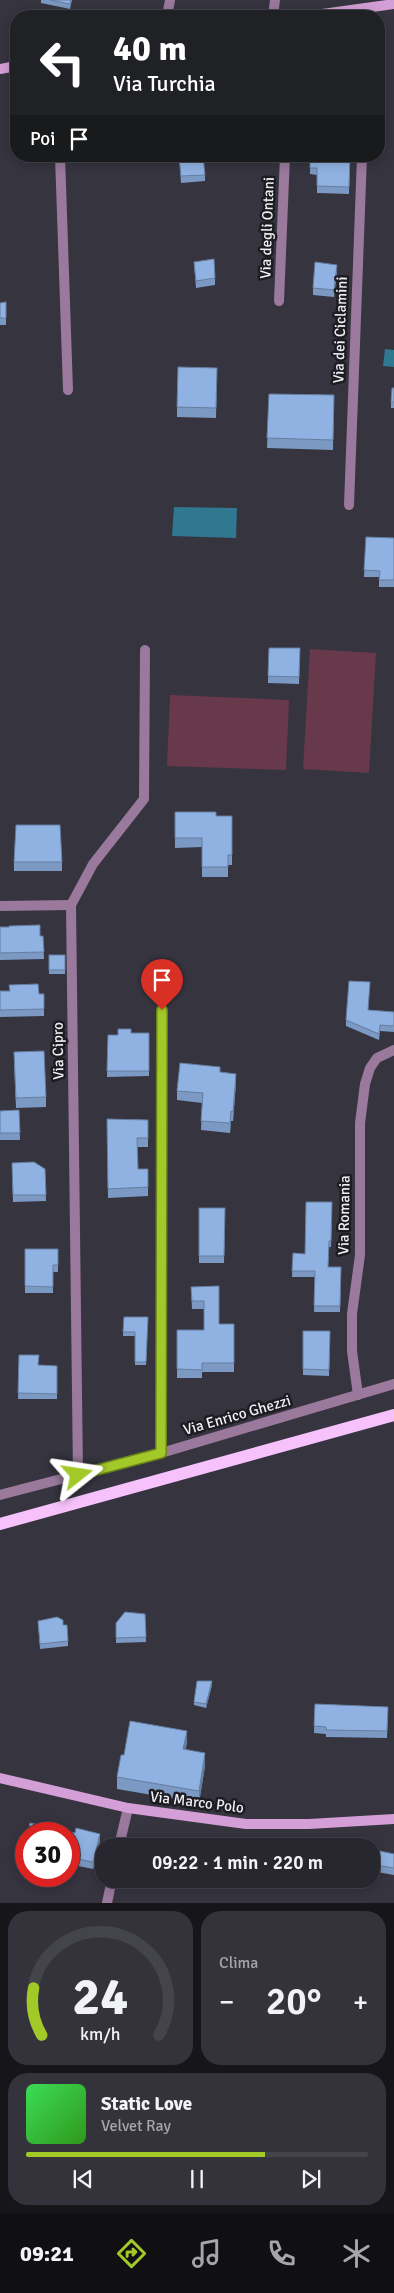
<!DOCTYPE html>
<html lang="it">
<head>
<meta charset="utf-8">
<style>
  :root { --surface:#28272f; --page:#34333b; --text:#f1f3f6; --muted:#a5a5aa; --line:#44444b; --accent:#a2c928 }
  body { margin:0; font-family:Signika,sans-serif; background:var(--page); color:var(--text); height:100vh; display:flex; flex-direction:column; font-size:19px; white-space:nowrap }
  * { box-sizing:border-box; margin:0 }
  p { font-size:16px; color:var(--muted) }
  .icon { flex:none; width:28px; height:28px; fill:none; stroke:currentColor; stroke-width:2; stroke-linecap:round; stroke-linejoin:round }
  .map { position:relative; height:1903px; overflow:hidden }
  .drawer { display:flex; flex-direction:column; gap:8px; padding:8px; background:#16151a; flex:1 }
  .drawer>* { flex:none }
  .banner { position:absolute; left:10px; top:10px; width:375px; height:152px; border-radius:20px; box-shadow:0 2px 12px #0003,0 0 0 1px var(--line); background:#202124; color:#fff; overflow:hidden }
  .speed { position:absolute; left:15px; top:1822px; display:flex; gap:10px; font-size:25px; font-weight:700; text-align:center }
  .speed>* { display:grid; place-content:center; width:65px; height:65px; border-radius:50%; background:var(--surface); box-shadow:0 2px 12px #0003,0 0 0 1px var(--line); line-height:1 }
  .speed .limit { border:8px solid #d22; background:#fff; color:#111 }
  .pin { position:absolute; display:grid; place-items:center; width:42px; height:42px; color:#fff; margin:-51px -21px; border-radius:50% 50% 50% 0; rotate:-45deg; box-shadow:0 0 5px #0007 }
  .pin .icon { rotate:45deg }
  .me { position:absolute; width:55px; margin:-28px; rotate:75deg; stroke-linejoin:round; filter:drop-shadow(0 0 4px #0008) }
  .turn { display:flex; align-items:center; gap:18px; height:105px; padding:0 20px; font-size:22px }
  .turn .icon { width:65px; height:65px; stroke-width:2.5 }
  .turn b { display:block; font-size:35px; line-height:42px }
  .then { display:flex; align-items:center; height:48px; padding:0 20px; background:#0003; gap:10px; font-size:19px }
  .big { font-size:38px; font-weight:600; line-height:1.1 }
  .drawer .card { flex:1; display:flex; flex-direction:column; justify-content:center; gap:8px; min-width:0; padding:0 18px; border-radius:20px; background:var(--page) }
  .drawer .dial { align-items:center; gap:0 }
  .dial svg { height:130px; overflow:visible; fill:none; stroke:var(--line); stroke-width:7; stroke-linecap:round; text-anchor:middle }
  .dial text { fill:var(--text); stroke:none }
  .song { display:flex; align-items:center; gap:15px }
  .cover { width:60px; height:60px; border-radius:8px; background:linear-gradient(135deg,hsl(130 70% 55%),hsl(110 70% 35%)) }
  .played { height:5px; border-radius:2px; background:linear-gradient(90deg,var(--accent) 70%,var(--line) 70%) }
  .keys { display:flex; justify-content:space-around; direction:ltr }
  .heat { display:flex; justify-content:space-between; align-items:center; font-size:28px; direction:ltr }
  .drawer .tiles { flex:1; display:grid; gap:8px; grid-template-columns:1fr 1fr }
  .card:last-child { grid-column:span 2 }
  .trip { position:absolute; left:95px; top:1838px; width:285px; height:50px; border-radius:20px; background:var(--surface); box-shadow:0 2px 12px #0003,0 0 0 1px var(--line); font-weight:600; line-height:50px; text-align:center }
  .menu { display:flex; height:80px; justify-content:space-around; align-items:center; background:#101013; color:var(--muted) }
  .menu .icon { width:35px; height:35px }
  .menu .selected { color:var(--accent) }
  .menu b { font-size:22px; color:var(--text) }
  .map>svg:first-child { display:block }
</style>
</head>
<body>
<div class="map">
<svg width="394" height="1903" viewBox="0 0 394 1903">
  <rect width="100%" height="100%" fill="#35343f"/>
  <g fill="#68394a">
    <polygon points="310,649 376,653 369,773 303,769"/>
    <polygon points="170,695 289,700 286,770 167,766"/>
  </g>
  <g fill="#2f7890">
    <polygon points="385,349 394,350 394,367 383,366"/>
    <polygon points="174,507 237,508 236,538 172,536"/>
  </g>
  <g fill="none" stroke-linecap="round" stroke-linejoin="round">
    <g stroke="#9a799c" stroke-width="10">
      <polyline points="167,16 170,0"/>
      <polyline points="273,16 275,0"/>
      <polyline points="60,156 68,390"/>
      <polyline points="279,301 285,156"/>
      <polyline points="349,505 362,156"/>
      <polyline points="0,906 71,905"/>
      <polyline points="358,1395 352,1351 352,1314 360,1255 360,1123 365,1084 370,1068 377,1058 394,1050"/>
      <polyline points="161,1453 162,1010"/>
      <polyline points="78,1475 71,905 93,864 144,799 145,650"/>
      <polyline points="0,1495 161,1453 394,1384"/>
      <polyline points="119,1846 128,1808"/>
      <polyline points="107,1903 112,1879"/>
    </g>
    <g stroke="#d39fd6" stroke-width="10">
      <polyline points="308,16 394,4"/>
      <polyline points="0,69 16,66"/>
      <polyline points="0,1778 128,1808 246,1824 309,1824 394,1819"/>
    </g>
    <polyline stroke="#f7c2fb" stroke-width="12" points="0,1524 394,1415"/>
  </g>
  <g fill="#7c99c3">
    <polygon points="41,0 72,0 70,9 41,3"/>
    <polygon points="179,156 205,175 205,181 181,183"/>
    <polygon points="310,156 350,156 349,194 317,193 317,175 310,174"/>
    <polygon points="194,262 215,278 215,285 196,288"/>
    <polygon points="337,272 334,297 313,295 313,288"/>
    <polygon points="6,302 6,325 0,325 0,303"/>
    <polygon points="217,368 216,418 177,417 177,407"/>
    <polygon points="394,388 394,408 391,408 391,402"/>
    <polygon points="269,394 334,395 333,450 267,448"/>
    <polygon points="366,537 394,538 394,587 379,587 379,577 364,577"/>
    <polygon points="269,648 300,648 299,684 268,683"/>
    <polygon points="175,812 216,816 232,816 232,865 228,865 228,877 202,877 202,847 175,848"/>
    <rect x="14" y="862" width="48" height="9"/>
    <polygon points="0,927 40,936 43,936 44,959 0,960"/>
    <rect x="49" y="955" width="16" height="19"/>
    <polygon points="0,991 44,994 44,1016 0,1017"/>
    <polygon points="369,1010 394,1012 394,1032 380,1031 379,1040 346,1026 346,1020"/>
    <polygon points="131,1033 149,1033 149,1076 107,1077 108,1035 118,1035"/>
    <polygon points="14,1062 46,1097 46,1107 16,1108"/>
    <polygon points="220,1072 236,1083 233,1121 231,1121 230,1133 201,1130 202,1103 177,1100 177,1091"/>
    <polygon points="19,1110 20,1140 0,1140 0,1172 0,1111"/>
    <polygon points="107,1119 148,1120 148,1147 137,1147 138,1169 148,1169 148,1196 108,1198"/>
    <polygon points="12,1163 45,1169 46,1201 13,1202"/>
    <polygon points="332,1202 331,1247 329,1247 328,1267 341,1267 340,1312 314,1312 315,1277 292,1277 293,1253 305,1254"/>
    <polygon points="199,1208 225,1208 224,1263 199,1263"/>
    <polygon points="25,1249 58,1249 58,1272 53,1272 53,1293 25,1293"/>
    <polygon points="219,1286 219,1324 234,1324 234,1372 202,1372 202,1378 177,1378 177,1330 204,1330 204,1309 192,1309 191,1287"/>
    <polygon points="124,1317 148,1317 146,1365 135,1365 135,1336 123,1336"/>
    <polygon points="303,1331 330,1331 329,1376 303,1375"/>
    <polygon points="19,1355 39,1365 57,1366 57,1399 18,1399"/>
    <polygon points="145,1614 146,1642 116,1643 116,1623"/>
    <polygon points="38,1621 63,1625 68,1641 68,1646 40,1649"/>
    <polygon points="212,1685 206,1708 194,1705 194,1702"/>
    <polygon points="315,1704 388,1707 387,1738 326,1737 326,1734 314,1733"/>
    <polygon points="187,1743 185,1750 205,1766 199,1803 117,1789 117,1777 124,1755"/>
    <polygon points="69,1834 100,1841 93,1869 69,1864"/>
    <polygon points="26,1840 26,1865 23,1865 23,1858"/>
    <polygon points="394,1854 394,1875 377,1872 377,1865"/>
  </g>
  <g fill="#657d9f">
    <polygon points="236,1074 236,1083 233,1121 233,1112"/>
    <polygon points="231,1111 231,1121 230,1133 230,1123"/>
    <polygon points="212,1681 212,1685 206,1708 206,1704"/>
    <polygon points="187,1731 187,1743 183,1762 183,1749"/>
    <polygon points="205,1753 205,1766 199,1803 199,1791"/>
    <polygon points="100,1834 100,1841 93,1869 93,1862"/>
  </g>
  <g fill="#90b2e3" stroke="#657d9f">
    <polygon points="50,0 71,0 70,4"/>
    <polygon points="179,156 203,156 205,175 181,176"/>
    <polygon points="310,156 350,156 349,187 317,186 317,168 310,168"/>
    <polygon points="214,259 215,278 196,281 194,262"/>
    <polygon points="315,262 337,265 334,290 313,288"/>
    <polygon points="6,302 6,318 0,318 0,303"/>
    <polygon points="178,367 217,368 216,408 177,407"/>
    <polygon points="392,388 394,388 394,402 391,402"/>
    <polygon points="269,394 334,395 333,440 267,438"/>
    <polygon points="366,537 394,538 394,580 379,580 380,571 364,570"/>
    <polygon points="269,648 300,648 299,677 268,676"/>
    <polygon points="175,812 216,812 216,816 232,816 232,855 228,855 228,867 202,867 202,838 175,838"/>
    <polygon points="16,825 60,825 62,862 14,862"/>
    <polygon points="40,925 40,936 43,936 44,952 0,953 0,927 9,927 9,926"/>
    <rect x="49" y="955" width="16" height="15"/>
    <polygon points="349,981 370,982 368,1010 394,1012 394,1026 380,1025 379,1034 346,1020"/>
    <polygon points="38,984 39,994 44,994 44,1009 0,1010 0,991 10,991 9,985"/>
    <polygon points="118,1029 131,1029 131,1033 149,1033 149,1071 107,1071 108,1035 118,1035"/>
    <polygon points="44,1051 46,1097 16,1098 14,1052"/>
    <polygon points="180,1063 220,1067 220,1072 236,1074 233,1112 231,1111 230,1123 201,1121 203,1093 177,1091"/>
    <polygon points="19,1110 20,1133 0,1133 0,1111"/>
    <polygon points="107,1119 148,1120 148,1138 137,1138 138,1169 148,1169 148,1187 108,1189"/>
    <polygon points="34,1162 45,1169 46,1195 13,1195 12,1163"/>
    <polygon points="306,1202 332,1202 331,1241 329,1241 328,1267 341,1267 340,1306 314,1306 315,1271 292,1271 293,1253 305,1254"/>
    <polygon points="199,1208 225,1208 224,1256 199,1256"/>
    <polygon points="25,1249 58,1249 58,1265 53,1265 53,1287 25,1286"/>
    <polygon points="219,1286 219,1324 234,1324 234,1363 202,1363 202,1370 177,1369 177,1330 204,1330 204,1301 192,1301 191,1287"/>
    <polygon points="124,1317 148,1317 146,1362 135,1362 135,1332 123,1332"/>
    <polygon points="303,1331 330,1331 329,1370 303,1369"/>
    <polygon points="19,1355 39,1355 38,1365 57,1366 57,1394 18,1393"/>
    <polygon points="125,1612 145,1614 146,1637 116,1638 116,1623"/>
    <polygon points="57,1617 63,1620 63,1625 67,1625 68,1641 40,1644 38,1621"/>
    <polygon points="197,1681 212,1681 206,1704 194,1702"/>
    <polygon points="315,1704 388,1707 387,1731 326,1730 326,1727 314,1726"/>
    <polygon points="130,1721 187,1731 183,1749 205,1753 199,1791 117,1777 121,1755 124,1755"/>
    <polygon points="30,1823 75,1833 76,1828 100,1834 93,1862 69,1857 69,1834 28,1834"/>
    <polygon points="26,1840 26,1858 23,1858"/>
    <polygon points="380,1851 394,1854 394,1868 377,1865"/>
  </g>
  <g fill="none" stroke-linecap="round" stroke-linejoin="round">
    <defs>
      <polyline id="route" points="78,1475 161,1453 162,1010"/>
    </defs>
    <use href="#route" stroke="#69831a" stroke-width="12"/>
    <use href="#route" stroke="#a2c928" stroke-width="9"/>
  </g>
  <g text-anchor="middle" stroke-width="5" stroke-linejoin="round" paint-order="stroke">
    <g font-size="15" fill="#f0eff7" stroke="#1d1c21">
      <text transform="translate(267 228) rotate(-88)" y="5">Via degli Ontani</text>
      <text transform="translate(340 330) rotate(-88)" y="5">Via dei Ciclamini</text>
      <text transform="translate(58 1051) rotate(-91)" y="5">Via Cipro</text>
      <text transform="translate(344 1215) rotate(-89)" y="5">Via Romania</text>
      <text transform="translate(237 1415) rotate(-16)" y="5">Via Enrico Ghezzi</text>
      <text transform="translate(197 1802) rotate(7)" y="5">Via Marco Polo</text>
    </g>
  </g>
</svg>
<div class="speed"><div class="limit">30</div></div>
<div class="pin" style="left:162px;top:1010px;background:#d93025"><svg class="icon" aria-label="arrive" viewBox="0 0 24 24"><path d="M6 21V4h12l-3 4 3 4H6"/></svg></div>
<svg class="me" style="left:78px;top:1475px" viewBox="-20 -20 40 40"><path d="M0-17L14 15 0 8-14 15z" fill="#a2c928" stroke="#fff" stroke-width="4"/></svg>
<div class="trip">09:22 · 1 min · 220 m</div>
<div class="banner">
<div class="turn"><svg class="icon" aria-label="left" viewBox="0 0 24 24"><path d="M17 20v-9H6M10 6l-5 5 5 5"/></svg><div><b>40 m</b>Via Turchia</div></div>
<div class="then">Poi<svg class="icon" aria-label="arrive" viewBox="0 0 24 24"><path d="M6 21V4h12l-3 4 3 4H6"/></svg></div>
</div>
</div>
<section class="drawer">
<div class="tiles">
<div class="card dial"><svg viewBox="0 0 100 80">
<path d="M14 69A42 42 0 1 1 86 69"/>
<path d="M14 69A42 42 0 0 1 9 40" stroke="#a2c928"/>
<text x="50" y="56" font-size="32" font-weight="700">24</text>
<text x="50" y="72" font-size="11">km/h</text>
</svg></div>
<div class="card"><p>Clima</p>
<div class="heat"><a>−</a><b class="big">20°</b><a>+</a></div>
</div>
<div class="card">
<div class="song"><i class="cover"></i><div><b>Static Love</b><p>Velvet Ray</p></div></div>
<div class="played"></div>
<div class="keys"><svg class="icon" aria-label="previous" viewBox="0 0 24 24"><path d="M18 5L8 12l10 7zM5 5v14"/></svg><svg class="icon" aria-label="pause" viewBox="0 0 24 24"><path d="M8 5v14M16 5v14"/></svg><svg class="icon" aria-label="next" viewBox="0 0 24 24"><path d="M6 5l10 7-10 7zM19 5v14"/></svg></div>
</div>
</div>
</section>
<nav class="menu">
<b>09:21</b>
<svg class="icon selected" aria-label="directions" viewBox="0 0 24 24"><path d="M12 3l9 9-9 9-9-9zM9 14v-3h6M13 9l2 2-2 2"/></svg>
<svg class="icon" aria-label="music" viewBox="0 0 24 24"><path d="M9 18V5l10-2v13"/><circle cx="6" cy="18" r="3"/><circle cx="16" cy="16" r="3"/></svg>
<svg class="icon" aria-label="phone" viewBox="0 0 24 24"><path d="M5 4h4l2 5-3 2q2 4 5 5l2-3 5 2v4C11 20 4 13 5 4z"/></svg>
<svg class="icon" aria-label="climate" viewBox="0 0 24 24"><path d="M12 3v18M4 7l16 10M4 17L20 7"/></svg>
</nav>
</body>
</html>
